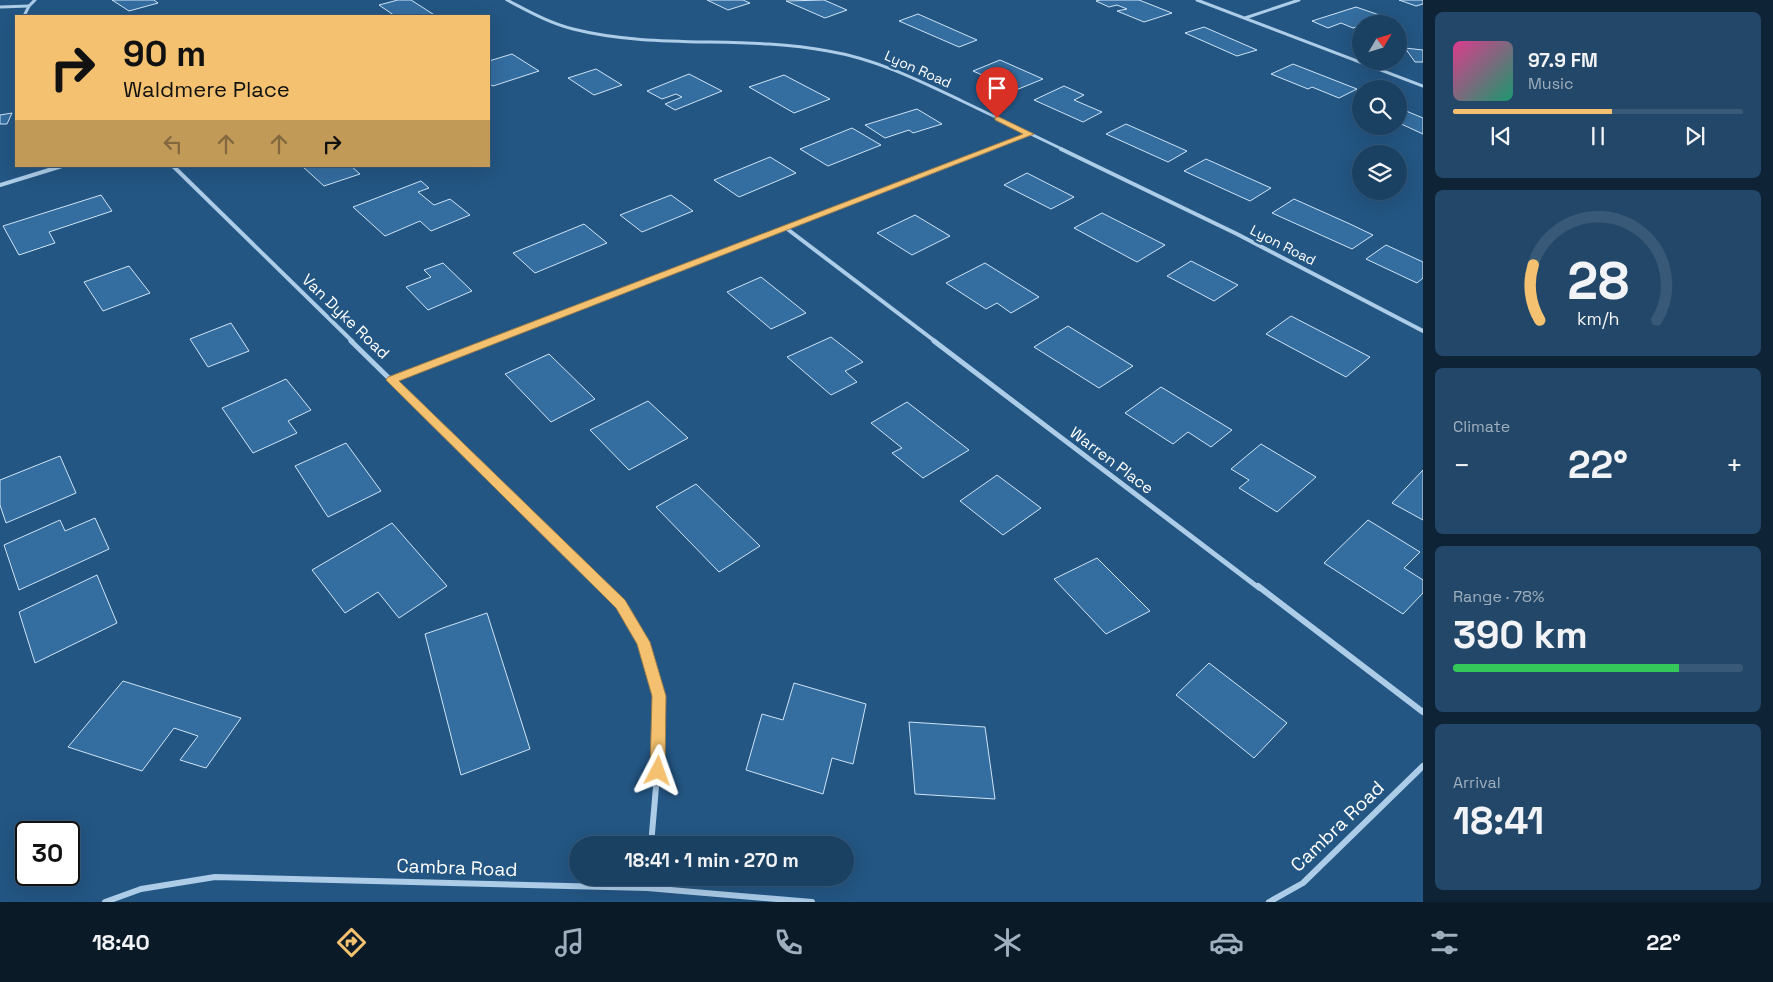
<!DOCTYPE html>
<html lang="en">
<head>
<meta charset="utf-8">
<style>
  :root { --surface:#1a4062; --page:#234768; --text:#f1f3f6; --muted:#9fafbe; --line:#385977; --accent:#f3c16f }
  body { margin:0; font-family:"Space Grotesk",sans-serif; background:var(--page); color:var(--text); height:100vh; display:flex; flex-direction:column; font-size:19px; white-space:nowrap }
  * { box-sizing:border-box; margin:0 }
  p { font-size:16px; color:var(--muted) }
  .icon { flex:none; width:28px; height:28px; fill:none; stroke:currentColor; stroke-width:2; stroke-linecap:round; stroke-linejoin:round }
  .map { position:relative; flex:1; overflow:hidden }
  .side { display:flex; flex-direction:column; gap:12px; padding:12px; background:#0e2336; width:350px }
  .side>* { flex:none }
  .guide { position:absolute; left:15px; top:15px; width:475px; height:152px; border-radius:0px; box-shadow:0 5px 20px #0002,0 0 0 1px var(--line); background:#f3c16f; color:#111; overflow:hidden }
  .needle { width:32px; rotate:52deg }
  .fabs { position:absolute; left:1352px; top:15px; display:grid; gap:10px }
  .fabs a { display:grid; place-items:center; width:55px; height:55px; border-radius:50%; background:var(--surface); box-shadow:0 5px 20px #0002,0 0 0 1px var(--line); font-size:25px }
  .speed { position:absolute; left:15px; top:821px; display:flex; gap:10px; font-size:25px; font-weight:700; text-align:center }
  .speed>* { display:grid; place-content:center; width:65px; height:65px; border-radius:50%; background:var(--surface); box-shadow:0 5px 20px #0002,0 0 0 1px var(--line); line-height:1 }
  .speed .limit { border:2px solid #111; border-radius:8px; background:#fff; color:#111 }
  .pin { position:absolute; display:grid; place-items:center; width:42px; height:42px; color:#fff; margin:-51px -21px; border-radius:50% 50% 50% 0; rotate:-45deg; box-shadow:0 0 5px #0007 }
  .pin .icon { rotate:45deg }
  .me { position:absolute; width:55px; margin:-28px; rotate:4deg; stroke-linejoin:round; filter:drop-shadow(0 0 4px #0008) }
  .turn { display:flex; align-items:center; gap:18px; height:105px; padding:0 25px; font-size:22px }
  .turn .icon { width:65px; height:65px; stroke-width:2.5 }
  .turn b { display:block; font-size:35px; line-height:42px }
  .lanes { display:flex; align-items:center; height:48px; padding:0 25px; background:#0003; justify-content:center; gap:25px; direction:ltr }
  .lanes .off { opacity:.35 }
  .big { font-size:38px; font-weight:600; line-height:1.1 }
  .side .card { flex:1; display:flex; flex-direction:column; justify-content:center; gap:8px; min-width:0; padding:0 18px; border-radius:8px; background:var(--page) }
  .side .dial { align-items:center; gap:0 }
  .dial svg { height:130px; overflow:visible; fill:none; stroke:var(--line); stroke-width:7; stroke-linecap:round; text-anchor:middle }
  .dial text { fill:var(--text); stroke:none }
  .song { display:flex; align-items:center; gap:15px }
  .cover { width:60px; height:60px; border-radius:8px; background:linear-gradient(135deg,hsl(330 70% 55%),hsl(160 70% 35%)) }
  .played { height:5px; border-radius:2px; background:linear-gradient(90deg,var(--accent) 55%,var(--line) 55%) }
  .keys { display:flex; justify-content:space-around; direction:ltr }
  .heat { display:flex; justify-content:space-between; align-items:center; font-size:28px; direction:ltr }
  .charge { height:8px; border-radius:4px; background:linear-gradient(90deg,#34c759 78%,var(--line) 0) }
  .trip { position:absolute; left:569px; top:836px; width:285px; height:50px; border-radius:25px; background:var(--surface); box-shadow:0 5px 20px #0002,0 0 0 1px var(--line); font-weight:600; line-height:50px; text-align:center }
  .dock { display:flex; height:80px; justify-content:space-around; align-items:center; background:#0a1a27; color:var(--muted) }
  .dock .icon { width:35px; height:35px }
  .dock .current { color:var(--accent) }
  .dock b { font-size:22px; color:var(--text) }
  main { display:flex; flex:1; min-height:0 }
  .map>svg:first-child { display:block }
</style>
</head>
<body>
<main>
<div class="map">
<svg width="1423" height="902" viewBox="0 0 1423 902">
  <rect width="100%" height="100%" fill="#235683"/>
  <g fill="#346da0" stroke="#cfe4f6">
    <polygon points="112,0 154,0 158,3 129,11"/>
    <polygon points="398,0 411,0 436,16 395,16 379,5"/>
    <polygon points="707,0 743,0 750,3 728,10"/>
    <polygon points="824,0 847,10 825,18 786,1"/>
    <polygon points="1100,0 1139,0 1172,13 1144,22 1117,11 1127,9 1117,5 1109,7 1096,1"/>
    <polygon points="1399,0 1423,0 1423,4 1416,6"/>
    <polygon points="1356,7 1385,17 1353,28 1341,23 1328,28 1312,21"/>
    <polygon points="918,14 977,40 959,47 899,21"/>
    <polygon points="1204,27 1257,50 1237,56 1185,33"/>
    <polygon points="1405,48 1423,50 1423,62 1415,62"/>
    <polygon points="512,54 539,71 493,86 489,84 489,61"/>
    <polygon points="1000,60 1043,79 1016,90 973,71"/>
    <polygon points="1293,64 1357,89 1339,98 1312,87 1308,89 1271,74"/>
    <polygon points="596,69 622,85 594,95 568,78"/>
    <polygon points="689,74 722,91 675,110 665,104 682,97 676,94 662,99 647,91"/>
    <polygon points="784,75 830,99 794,113 749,87"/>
    <polygon points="1064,86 1084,95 1074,100 1102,112 1083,122 1034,100"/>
    <polygon points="1399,108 1423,118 1423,134 1399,123"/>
    <polygon points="917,109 942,124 913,133 909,130 885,138 865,125"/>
    <polygon points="12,113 7,124 0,124 0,115"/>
    <polygon points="1126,124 1187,151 1168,162 1106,134"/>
    <polygon points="852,128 881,145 828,166 800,149"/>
    <polygon points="770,157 796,173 739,197 714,180"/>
    <polygon points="1206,159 1271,188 1250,201 1184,171"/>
    <polygon points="302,166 351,166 360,174 324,186"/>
    <polygon points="1027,173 1074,197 1051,209 1004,185"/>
    <polygon points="421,181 429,188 418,192 434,205 450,199 470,215 431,231 420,221 385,236 353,207"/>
    <polygon points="101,195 112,211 49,232 55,243 19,255 3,226"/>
    <polygon points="671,195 693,211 642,232 620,215"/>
    <polygon points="1294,199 1350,224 1373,235 1352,249 1272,213"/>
    <polygon points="1102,213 1165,245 1137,262 1074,228"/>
    <polygon points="915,215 950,236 912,255 877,233"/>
    <polygon points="584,224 607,243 535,273 513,253"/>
    <polygon points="1386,245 1423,262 1423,278 1417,283 1366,259"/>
    <polygon points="1191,261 1238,285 1214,301 1167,276"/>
    <polygon points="443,263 472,291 428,310 406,287 431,277 424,270"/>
    <polygon points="985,263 1039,297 1011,313 997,303 986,309 946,283"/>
    <polygon points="129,266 150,293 103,311 84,282"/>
    <polygon points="761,277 806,313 771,329 727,292"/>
    <polygon points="1291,316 1370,357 1346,377 1266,334"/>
    <polygon points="231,323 249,351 208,367 190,339"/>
    <polygon points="1068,326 1133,366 1099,388 1034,347"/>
    <polygon points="831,337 863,362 845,371 857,382 831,395 787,357"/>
    <polygon points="549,354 595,399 551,422 505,374"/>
    <polygon points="286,379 311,410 288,421 297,433 253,453 222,408"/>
    <polygon points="1161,387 1232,430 1211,447 1188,432 1173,444 1125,413"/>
    <polygon points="648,401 688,438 629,470 590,430"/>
    <polygon points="907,402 969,450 923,478 892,453 902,448 871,423"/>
    <polygon points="346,443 381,491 328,517 295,466"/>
    <polygon points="1261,444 1316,477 1277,512 1239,488 1249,480 1231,469"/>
    <polygon points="60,456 76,493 6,523 0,505 0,480"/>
    <polygon points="1423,470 1423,520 1392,503"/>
    <polygon points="997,475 1041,508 1003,535 960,501"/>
    <polygon points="696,484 760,546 719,572 656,507"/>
    <polygon points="95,518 109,549 19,590 4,545 60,520 65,531"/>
    <polygon points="1368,520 1420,552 1404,568 1423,580 1423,593 1403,614 1324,563"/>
    <polygon points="392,523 447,586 399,618 378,592 345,613 312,570"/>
    <polygon points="1097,558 1150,611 1106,634 1054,579"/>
    <polygon points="97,575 117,623 35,663 19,612"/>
    <polygon points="487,613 530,749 461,775 425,634"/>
    <polygon points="1209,663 1287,723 1254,758 1176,695"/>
    <polygon points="123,681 241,718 206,768 180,760 198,736 174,728 142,771 68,747"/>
    <polygon points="794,683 866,704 853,764 832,758 823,794 746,770 762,714 783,720"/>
    <polygon points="909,722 985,727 995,799 915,794"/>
  </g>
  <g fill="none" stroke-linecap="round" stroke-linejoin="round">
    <g stroke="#accce8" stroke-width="3">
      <path d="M507,0C528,11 549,23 573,29C656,50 744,35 828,51C876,59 918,80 962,101C996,117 1030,134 1064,150"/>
      <polyline points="1197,0 1423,86"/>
      <polyline points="0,7 29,6"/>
      <polyline points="24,16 29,6 35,0"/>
      <polyline points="1245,18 1299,0"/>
      <polyline points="988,150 1030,134"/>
    </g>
    <g stroke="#accce8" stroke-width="4">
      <polyline points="1061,149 1237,234 1423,331"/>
      <polyline points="173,166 353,342"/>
      <polyline points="0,185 62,166"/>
      <polyline points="786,228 936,342"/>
      <polyline points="491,342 991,149"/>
    </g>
    <g stroke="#accce8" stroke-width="5">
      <polyline points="351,341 603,588"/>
      <polyline points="934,341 1259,588"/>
      <polyline points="392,380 494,341"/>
    </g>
    <g stroke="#accce8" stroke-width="6">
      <polyline points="602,586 620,604 643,642 659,696 659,752 651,845"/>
      <polyline points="1258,586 1423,712"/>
      <polyline points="647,888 648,878"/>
      <polyline points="105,902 141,889 215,877 647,888 812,902"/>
      <polyline points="1269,902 1303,883 1423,766"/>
    </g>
  </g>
  <polygon fill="#f3c16f" stroke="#9e7d48" points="997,116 1034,134 399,381 625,600 650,642 666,696 665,771 663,776 658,778 652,776 650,771 652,696 637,644 616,608 386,380 388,377 1023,134 995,120 995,117"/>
  <g text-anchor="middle" stroke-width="5" stroke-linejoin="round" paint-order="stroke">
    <g font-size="14" fill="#fff" stroke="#235683">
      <text transform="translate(918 69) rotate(24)" y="5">Lyon Road</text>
      <text transform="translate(1283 245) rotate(27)" y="5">Lyon Road</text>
    </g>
    <g font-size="16" fill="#fff" stroke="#235683">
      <text transform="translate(346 316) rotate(44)" y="6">Van Dyke Road</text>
      <text transform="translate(1112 460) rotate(37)" y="6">Warren Place</text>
    </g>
    <g font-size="19" fill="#fff" stroke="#235683">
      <text transform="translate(1337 826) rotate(-44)" y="7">Cambra Road</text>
      <text transform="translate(457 867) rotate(2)" y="7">Cambra Road</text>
    </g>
  </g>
</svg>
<div class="fabs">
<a><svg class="needle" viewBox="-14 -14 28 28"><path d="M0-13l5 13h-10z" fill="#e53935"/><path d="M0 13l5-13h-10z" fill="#9fafbe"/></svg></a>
<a><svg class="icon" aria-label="search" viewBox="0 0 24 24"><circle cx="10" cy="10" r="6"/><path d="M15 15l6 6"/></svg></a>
<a><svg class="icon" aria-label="layers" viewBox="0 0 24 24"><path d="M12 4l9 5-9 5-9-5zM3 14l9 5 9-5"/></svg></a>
</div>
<div class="speed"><div class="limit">30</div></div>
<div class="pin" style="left:997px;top:118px;background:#d93025"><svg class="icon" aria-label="arrive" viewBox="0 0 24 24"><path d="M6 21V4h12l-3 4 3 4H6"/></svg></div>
<svg class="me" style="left:658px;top:771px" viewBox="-20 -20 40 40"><path d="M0-17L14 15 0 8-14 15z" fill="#f3c16f" stroke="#fff" stroke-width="4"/></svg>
<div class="trip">18:41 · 1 min · 270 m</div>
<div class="guide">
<div class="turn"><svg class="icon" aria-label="right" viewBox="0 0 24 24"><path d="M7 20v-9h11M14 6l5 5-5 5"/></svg><div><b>90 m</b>Waldmere Place</div></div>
<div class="lanes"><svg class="icon off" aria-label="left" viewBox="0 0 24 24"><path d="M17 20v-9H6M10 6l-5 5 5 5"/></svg><svg class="icon off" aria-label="ahead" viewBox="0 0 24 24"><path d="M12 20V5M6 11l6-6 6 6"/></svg><svg class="icon off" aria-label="ahead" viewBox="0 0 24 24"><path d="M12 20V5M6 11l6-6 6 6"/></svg><svg class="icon" aria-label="right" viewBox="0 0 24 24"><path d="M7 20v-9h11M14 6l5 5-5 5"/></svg></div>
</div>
</div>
<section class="side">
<div class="card">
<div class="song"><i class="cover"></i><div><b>97.9 FM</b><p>Music</p></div></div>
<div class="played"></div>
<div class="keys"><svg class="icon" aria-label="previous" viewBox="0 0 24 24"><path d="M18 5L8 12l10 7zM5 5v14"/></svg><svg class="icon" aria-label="pause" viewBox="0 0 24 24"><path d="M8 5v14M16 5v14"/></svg><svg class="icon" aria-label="next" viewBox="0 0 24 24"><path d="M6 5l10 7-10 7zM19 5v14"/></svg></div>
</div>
<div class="card dial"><svg viewBox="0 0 100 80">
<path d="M14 69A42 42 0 1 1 86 69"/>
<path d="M14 69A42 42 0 0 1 10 35" stroke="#f3c16f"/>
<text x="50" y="56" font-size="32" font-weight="700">28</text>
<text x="50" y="72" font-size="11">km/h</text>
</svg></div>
<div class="card"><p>Climate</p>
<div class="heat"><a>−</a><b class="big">22°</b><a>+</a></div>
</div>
<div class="card"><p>Range · 78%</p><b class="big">390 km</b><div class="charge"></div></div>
<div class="card"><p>Arrival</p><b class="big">18:41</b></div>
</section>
</main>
<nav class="dock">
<b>18:40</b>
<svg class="icon current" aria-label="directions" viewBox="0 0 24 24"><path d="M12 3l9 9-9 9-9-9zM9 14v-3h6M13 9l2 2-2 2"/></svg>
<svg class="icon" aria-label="music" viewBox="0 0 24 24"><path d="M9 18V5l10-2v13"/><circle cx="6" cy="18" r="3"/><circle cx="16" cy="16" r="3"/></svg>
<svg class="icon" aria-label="phone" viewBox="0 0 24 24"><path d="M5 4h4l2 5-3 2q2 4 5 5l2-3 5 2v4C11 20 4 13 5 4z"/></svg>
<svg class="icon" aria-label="climate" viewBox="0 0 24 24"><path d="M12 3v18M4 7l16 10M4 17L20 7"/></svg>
<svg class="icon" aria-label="car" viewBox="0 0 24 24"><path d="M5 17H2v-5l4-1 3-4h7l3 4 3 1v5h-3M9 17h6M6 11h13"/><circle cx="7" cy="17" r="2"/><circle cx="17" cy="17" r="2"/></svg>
<svg class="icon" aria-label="filters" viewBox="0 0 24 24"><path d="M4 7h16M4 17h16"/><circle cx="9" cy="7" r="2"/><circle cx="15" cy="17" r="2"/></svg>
<b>22°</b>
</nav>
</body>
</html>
